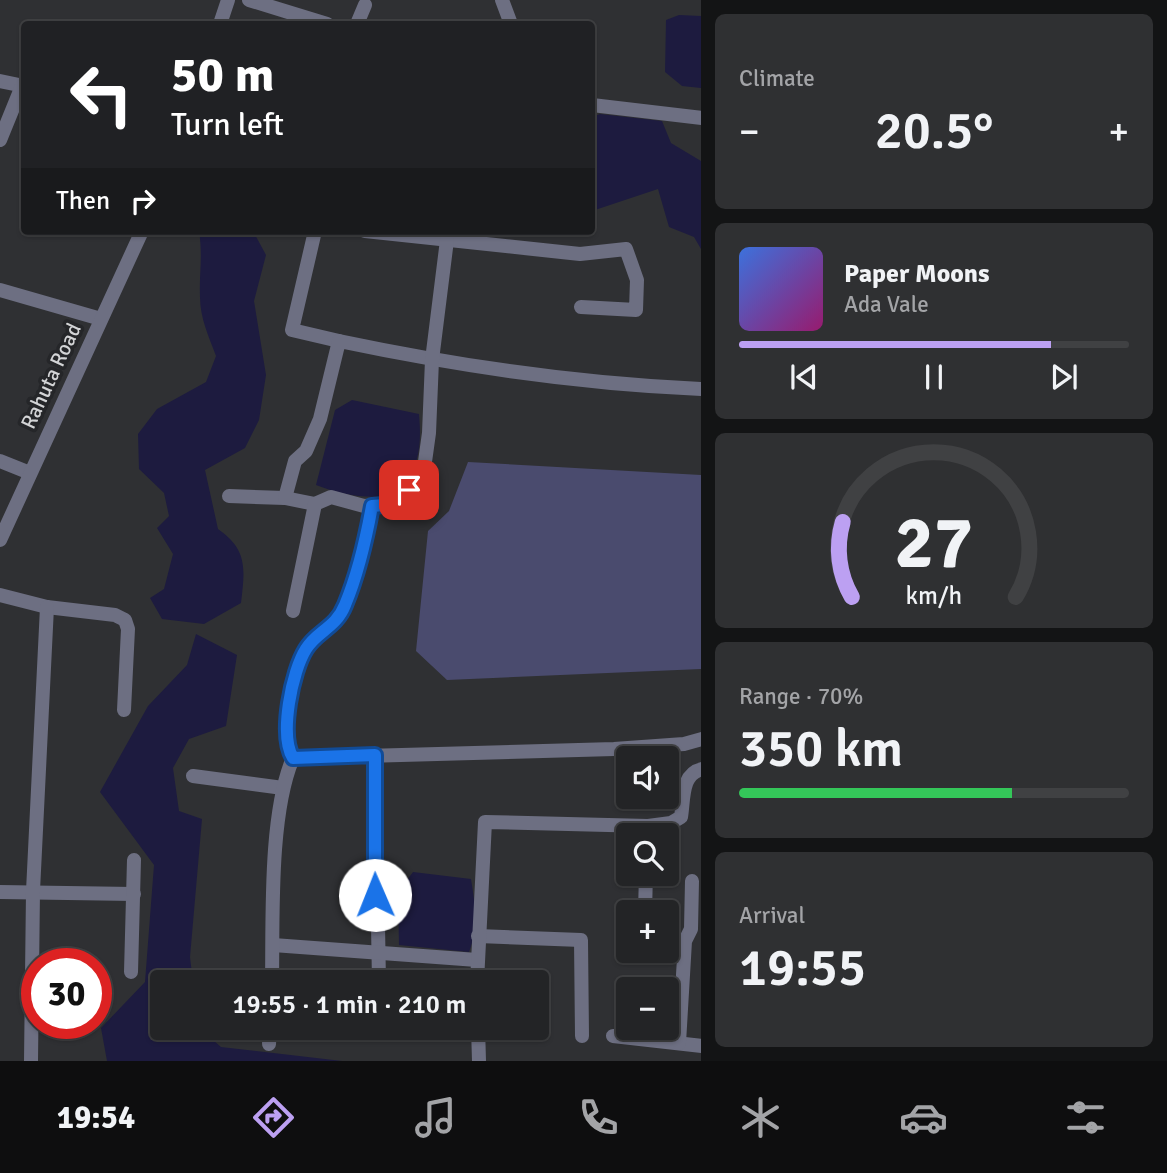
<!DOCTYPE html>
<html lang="en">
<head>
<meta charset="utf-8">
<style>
  :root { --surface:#232426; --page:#2f3032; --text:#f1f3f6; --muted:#a3a4a7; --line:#404143; --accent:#bca0f2 }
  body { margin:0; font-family:Signika,sans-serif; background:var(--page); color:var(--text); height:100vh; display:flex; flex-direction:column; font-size:26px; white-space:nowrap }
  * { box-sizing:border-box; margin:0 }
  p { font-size:23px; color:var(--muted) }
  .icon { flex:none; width:38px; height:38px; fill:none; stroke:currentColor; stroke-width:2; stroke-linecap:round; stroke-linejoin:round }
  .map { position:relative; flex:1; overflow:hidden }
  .details { display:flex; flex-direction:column; gap:14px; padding:14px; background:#131415; width:466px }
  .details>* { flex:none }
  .top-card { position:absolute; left:21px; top:21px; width:574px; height:214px; border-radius:7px; box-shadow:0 2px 5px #0004,0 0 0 2px var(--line); background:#202124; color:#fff; overflow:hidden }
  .controls { position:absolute; left:616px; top:746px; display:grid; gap:14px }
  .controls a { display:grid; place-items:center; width:63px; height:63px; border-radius:7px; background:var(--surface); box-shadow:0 2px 5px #0004,0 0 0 2px var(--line); font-size:35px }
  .speed { position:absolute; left:21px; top:948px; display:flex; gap:14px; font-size:35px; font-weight:700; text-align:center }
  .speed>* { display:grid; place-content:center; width:91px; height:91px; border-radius:50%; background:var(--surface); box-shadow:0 2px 5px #0004,0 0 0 2px var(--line); line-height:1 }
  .speed .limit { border:10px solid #d22; background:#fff; color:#111 }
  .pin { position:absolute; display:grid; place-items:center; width:60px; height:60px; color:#fff; margin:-30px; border-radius:14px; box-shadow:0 4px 10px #0006 }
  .me { position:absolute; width:77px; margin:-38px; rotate:359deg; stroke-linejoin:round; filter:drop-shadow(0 0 5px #0008) }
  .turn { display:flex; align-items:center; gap:24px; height:147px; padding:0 35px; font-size:32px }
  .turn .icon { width:91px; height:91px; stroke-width:2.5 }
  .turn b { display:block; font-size:49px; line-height:60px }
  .then { display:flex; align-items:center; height:66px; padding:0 35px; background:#0003; gap:14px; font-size:26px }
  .big { font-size:52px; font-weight:600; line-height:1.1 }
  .details .card { flex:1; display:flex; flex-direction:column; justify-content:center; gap:10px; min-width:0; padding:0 24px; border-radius:10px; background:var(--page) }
  .details .dial { align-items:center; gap:0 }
  .dial svg { height:182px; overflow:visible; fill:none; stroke:var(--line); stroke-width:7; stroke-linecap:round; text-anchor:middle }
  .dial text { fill:var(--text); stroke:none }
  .song { display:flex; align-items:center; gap:21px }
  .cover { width:84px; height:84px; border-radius:10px; background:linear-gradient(135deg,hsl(220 70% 55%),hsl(320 70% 35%)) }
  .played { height:7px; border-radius:4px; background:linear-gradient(90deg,var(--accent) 80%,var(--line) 80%) }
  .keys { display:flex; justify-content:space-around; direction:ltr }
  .heat { display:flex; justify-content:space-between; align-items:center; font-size:38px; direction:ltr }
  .charge { height:10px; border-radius:5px; background:linear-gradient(90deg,#34c759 70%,var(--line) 0) }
  .trip { position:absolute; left:150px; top:970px; width:399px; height:70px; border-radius:7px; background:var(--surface); box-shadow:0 2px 5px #0004,0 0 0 2px var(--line); font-weight:600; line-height:70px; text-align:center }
  .tab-bar { display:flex; height:112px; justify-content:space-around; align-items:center; background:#0e0e0f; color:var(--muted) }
  .tab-bar .icon { width:49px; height:49px }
  .tab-bar .active { color:var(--accent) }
  .tab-bar b { font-size:32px; color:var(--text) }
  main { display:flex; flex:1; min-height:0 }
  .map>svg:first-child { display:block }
</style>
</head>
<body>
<main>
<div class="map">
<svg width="702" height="1061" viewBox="0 0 702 1061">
  <rect width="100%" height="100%" fill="#2f3033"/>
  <polygon fill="#4a4b6e" points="468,462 701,475 701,669 447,680 416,651 428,531 449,511"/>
  <g fill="#1d1b3f">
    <polygon points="679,15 701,16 701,88 682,86 665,72 666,20"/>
    <polygon points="600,114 662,121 671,143 701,161 701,249 694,237 669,227 658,189 592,211 592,117"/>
    <path d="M199,231H253L266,255L254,301L266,375L259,420L245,448L205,470L218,529C248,550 245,569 241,603L204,624L162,619L150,598L164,589L173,554L157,528L169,516L164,493L139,469L138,434L157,409L206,382L216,356C209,337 200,318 200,297C199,273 203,257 199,231Z"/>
    <path d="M352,400L419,414C422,448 419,469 396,495C366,499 345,496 316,485L335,410Z"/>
    <polygon points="196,634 237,655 226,726 189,739 173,768 179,811 202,819 190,957 193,982 163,982 163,1027 198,1027 221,1047 342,1061 107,1061 101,1028 145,982 154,865 100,792 148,706 187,665"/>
    <path d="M413,872L471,879C475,904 479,928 469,952L399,945L398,892Z"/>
  </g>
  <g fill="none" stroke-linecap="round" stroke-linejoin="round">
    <g stroke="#6d6f82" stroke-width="14">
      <polyline points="249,0 327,24"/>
      <polyline points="502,0 511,24"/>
      <polyline points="220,24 228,0"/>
      <polyline points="357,24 365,5"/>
      <polyline points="0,81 24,86"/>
      <polyline points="592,105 702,118"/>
      <polyline points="0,140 22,86"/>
      <polyline points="315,231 292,330 339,341"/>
      <polyline points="365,231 580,254 626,249 637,280 636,310 581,307"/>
      <polyline points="0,290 101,319"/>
      <polyline points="0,461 30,473"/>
      <polyline points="229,496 285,498"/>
      <path d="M315,504L285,498L295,461L306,451L320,419L339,341C458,366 580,384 702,389"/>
      <polyline points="0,540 142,231"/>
      <polyline points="0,595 47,607 115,615 125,620 128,629 124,710"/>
      <polyline points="293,611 315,504 331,497 364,506 395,504 423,476 429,433 432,360 447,240"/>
      <polyline points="375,755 379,982"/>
      <polyline points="293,758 614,749 684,744 702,739"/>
      <path d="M293,758C279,735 292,671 306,649C317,631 336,628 345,605C358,573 366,539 372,506"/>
      <polyline points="193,776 283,788"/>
      <polyline points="0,892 134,894"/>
      <polyline points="645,912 646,873"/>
      <polyline points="478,936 581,940 582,1036"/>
      <polyline points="273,945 477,960"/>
      <polyline points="131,972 134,860"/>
      <path d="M272,982C273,919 269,814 293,758"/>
      <path d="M477,982L485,822L648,826L671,823L681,817C684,799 681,774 702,769"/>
      <polyline points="382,1027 382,1030"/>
      <polyline points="478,1027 479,1061"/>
      <polyline points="613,1036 702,1046"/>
      <polyline points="679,1043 685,941 691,929 692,881"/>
      <polyline points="269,1044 270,1027"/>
      <polyline points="31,1061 33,891 47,607"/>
    </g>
  </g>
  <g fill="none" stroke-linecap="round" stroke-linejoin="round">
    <defs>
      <path id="route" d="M375,895V755L293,758C279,735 292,671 306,649C317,631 336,628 345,605C358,574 366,539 372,506L396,504L409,490"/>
    </defs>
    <use href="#route" stroke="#114b97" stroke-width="18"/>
    <use href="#route" stroke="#1a73e8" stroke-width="12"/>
  </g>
  <g text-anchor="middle" stroke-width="7" stroke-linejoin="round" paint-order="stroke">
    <g font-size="21" fill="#d3d4d6" stroke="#252629">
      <text transform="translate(51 376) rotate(-65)" y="7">Rahuta Road</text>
    </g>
  </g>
</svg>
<div class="controls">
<a><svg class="icon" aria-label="sound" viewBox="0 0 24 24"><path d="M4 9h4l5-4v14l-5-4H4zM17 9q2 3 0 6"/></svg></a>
<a><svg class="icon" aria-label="search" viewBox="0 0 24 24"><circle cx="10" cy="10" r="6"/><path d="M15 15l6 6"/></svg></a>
<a>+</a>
<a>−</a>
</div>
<div class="speed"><div class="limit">30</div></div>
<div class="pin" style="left:409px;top:490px;background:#d93025"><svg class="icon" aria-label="arrive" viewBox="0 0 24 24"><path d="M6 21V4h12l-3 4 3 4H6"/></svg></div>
<svg class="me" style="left:375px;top:895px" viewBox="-20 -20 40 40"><circle r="19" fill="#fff"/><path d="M0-13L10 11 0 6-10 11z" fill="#1a73e8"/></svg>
<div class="trip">19:55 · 1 min · 210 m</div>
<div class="top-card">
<div class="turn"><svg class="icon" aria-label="left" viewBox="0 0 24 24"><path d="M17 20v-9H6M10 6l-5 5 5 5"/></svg><div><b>50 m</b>Turn left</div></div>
<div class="then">Then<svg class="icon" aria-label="right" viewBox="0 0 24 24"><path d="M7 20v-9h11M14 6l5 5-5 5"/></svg></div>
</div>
</div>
<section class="details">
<div class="card"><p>Climate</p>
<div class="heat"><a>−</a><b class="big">20.5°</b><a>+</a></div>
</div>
<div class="card">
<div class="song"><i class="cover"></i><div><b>Paper Moons</b><p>Ada Vale</p></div></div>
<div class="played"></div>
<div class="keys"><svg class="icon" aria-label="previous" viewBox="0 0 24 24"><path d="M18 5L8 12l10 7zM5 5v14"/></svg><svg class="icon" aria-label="pause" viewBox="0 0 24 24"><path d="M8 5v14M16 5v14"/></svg><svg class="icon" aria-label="next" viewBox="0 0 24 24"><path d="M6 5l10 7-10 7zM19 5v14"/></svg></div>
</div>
<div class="card dial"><svg viewBox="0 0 100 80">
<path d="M14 69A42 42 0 1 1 86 69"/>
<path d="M14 69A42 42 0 0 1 10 36" stroke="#bca0f2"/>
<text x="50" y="56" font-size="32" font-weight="700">27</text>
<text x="50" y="72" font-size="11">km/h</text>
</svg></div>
<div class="card"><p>Range · 70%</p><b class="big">350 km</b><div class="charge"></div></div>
<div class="card"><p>Arrival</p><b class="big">19:55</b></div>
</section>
</main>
<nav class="tab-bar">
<b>19:54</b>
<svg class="icon active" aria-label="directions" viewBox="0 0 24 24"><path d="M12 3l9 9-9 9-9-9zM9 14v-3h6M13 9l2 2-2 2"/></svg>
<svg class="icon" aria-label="music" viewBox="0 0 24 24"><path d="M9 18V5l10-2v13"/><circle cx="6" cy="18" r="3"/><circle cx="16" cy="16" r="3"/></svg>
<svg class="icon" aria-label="phone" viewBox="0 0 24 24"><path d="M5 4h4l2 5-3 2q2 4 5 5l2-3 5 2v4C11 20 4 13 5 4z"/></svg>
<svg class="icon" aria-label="climate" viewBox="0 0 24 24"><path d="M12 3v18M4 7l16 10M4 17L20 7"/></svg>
<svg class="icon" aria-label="car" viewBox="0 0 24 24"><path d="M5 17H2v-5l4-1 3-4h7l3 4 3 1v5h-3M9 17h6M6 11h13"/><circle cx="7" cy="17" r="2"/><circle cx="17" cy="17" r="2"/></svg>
<svg class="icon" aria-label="filters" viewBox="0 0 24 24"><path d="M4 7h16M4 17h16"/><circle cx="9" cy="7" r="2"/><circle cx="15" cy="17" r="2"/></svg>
</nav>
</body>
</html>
